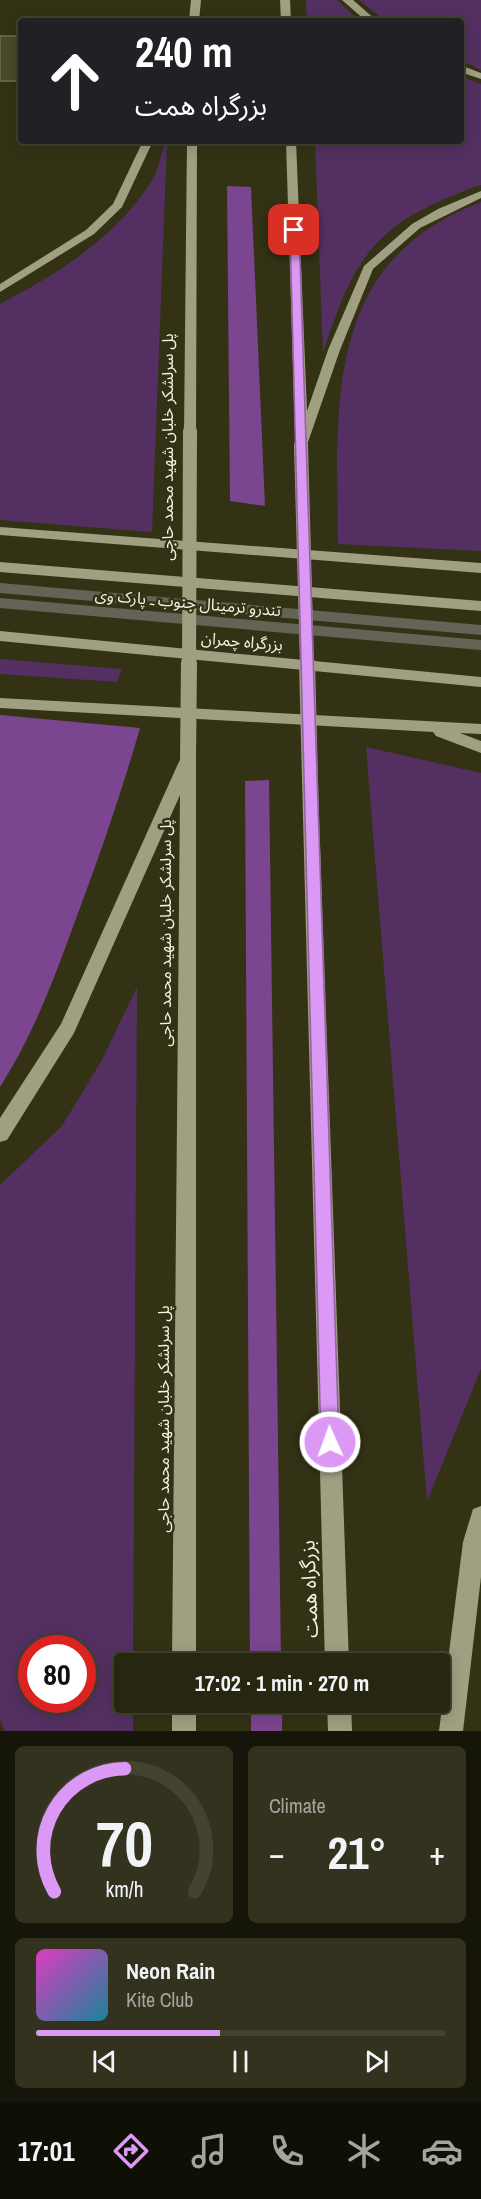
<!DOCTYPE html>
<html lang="en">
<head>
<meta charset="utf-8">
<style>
  :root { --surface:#272610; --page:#33321e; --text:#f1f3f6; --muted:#a4a59f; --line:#434330; --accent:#db99f5 }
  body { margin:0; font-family:"Archivo Narrow","Noto Sans Arabic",sans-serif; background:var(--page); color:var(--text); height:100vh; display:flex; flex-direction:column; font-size:22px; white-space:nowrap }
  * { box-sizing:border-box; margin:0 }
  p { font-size:20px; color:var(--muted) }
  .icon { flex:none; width:33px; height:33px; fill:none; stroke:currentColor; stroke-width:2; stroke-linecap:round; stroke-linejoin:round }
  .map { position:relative; height:1731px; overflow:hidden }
  .panel { display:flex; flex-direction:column; gap:15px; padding:15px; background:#151509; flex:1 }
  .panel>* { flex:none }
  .hud { position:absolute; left:18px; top:18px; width:446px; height:126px; border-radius:6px; box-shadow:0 3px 15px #0003,0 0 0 2px var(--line); background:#202124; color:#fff; overflow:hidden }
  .speed { position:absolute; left:18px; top:1635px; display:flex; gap:12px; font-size:30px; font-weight:700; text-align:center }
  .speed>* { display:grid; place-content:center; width:78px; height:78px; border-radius:50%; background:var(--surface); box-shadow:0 3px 15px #0003,0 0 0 2px var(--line); line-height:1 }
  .speed .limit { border:9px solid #d22; background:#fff; color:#111 }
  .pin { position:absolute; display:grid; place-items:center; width:51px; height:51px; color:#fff; margin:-26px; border-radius:12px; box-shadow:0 3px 9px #0006 }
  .me { position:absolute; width:66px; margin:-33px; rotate:358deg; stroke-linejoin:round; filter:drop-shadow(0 0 4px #0008) }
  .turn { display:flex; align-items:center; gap:21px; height:126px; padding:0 18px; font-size:27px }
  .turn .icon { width:78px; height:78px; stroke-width:2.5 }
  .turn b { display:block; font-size:42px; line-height:51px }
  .big { font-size:45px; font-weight:800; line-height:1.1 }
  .panel .card { flex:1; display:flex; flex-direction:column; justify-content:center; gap:9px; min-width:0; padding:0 21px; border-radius:9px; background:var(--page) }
  .panel .dial { align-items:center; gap:0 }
  .dial svg { height:156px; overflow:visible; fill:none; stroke:var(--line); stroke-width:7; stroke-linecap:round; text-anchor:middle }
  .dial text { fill:var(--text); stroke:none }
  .song { display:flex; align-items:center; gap:18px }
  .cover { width:72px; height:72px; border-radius:9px; background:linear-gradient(135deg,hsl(310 70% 55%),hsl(190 70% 35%)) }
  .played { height:6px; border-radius:3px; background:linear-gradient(90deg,var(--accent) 45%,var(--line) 45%) }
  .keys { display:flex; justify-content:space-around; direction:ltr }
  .heat { display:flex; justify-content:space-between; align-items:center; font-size:33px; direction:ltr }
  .panel .tiles { flex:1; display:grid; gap:15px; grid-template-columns:1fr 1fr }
  .card:last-child { grid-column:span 2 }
  .trip { position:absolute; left:114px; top:1653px; width:336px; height:60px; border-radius:6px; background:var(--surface); box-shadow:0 3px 15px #0003,0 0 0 2px var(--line); font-weight:800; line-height:60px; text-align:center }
  .tabs { display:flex; height:96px; justify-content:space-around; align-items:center; background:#100f06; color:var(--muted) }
  .tabs .icon { width:42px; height:42px }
  .tabs .on { color:var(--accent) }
  .tabs b { font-size:27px; color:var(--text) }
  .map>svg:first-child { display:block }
</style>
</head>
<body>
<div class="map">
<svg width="481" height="1731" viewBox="0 0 481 1731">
  <rect width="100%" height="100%" fill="#343215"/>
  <g fill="#533061" fill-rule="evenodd">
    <polygon points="306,0 337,0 359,21 307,21"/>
    <polygon points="359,0 481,0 481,70 461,60 460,21 385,21"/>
    <path d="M461,76L481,84V185C378,221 356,251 323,353L315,141H460Z"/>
    <path d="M167,141L152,532L0,520V304C58,274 113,239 150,184C159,171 160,153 167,141Z"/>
    <path d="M481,202V551L338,544C337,403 323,262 481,202Z"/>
    <polygon points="0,659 122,669 117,682 0,674"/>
    <polygon points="366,747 481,773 481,1369 427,1501"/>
    <path d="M137,987L133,1663L124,1664V1702L133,1703V1731H5L0,1720V1185L62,1126L102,1060ZM32,1648H82V1700H32Z"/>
  </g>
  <g fill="#7b458f">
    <polygon points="227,186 251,187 265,506 230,501"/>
    <path d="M0,715L140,728C122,791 101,852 78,913C56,974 35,1032 0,1087Z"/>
    <polygon points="269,780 281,1663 250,1664 245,781"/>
    <rect x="251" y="1703" width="31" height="28"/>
  </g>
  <rect fill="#4b4a2c" stroke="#716f50" stroke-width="1.5" x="0" y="36" width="21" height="45"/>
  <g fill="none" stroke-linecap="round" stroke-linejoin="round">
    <g fill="#646456" fill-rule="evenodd">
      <polygon points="0,583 481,625 481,635 0,593"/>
      <polygon points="0,598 481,640 481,650 0,608"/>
    </g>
    <g fill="#a09f81" fill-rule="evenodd">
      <polygon points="191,0 201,0 199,21 189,21"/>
      <polygon points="280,0 290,0 291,21 281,21"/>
      <polygon points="342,0 353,0 377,21 366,21"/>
      <polygon points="460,65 481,73 481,79 460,72"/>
      <polygon points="143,141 153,141 122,207 94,234 0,292 0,284 86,230 113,204"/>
      <polygon points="187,141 197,141 196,431 190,435 184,431"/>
      <polygon points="286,141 296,141 307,411 328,350 364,266 412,224 438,209 481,191 481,198 420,228 373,269 340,350 307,445 301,449 295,445 297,438 295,435"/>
      <polygon points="0,527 481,563 481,573 0,535"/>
      <polygon points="0,562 481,601 481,611 0,572"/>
      <polygon points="0,631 481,677 481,687 0,641"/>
      <polygon points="0,698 481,724 481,734 460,733 481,741 481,753 436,736 433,732 0,708"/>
      <polygon points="188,754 196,760 196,1664 172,1664 180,795 74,1033 7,1140 0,1142 0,1118 61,1024 177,766 182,756"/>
      <polygon points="311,810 319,816 349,1664 325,1664 303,816"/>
      <polygon points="481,1506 481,1577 463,1731 439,1731 463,1542 473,1509"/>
      <rect x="172" y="1702" width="24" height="29"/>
      <polygon points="327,1702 351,1702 352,1731 328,1731"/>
    </g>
    <g stroke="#a09f81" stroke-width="14">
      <polyline points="301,445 307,665"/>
      <polyline points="189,665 190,431"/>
    </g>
    <g stroke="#a09f81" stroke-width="16">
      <polyline points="307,663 311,816"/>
      <polyline points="188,760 189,663"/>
    </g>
  </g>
  <polygon fill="#db99f5" stroke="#8e639f" stroke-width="1.5" points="294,227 299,230 339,1442 336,1449 330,1451 324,1449 321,1442 290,230"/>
  <g text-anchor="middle" stroke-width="5" stroke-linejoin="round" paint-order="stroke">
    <g font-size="16" fill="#f4f4e2" stroke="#343215">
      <text transform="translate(167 447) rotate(-90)" y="6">پل سرلشکر خلبان شهید محمد حاجی</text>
      <text transform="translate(188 602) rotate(5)" y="6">تندرو ترمینال جنوب ـ پارک وی</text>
      <text transform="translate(242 641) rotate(5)" y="6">بزرگراه چمران</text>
      <text transform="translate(165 933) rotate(-90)" y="6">پل سرلشکر خلبان شهید محمد حاجی</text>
      <text transform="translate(163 1419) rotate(-90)" y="6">پل سرلشکر خلبان شهید محمد حاجی</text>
    </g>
    <g font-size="20" fill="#f4f4e2" stroke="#343215">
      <text transform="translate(309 1589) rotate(-92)" y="7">بزرگراه همت</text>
    </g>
  </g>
</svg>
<div class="speed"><div class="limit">80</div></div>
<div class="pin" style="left:294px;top:230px;background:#d93025"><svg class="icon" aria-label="arrive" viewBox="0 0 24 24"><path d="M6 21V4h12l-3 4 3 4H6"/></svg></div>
<svg class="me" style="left:330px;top:1442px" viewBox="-20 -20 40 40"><circle r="17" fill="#db99f5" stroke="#fff" stroke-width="3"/><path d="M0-11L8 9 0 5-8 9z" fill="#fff"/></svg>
<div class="trip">17:02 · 1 min · 270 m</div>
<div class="hud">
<div class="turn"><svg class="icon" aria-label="ahead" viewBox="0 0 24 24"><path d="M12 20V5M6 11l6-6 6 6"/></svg><div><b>240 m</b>بزرگراه همت</div></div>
</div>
</div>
<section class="panel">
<div class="tiles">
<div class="card dial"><svg viewBox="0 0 100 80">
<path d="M14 69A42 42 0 1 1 86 69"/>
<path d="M14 69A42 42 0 0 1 50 6" stroke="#db99f5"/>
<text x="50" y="56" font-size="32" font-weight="700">70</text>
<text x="50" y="72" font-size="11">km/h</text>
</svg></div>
<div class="card"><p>Climate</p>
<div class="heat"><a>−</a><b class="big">21°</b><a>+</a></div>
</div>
<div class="card">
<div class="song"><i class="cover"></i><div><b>Neon Rain</b><p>Kite Club</p></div></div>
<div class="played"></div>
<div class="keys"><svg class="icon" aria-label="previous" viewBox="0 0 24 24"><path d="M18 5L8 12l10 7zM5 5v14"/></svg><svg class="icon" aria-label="pause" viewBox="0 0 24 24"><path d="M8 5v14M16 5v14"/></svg><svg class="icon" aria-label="next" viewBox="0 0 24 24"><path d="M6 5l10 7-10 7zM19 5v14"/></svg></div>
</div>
</div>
</section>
<nav class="tabs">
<b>17:01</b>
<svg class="icon on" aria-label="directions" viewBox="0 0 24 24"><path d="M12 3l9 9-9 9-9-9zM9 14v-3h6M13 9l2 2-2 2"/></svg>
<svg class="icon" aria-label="music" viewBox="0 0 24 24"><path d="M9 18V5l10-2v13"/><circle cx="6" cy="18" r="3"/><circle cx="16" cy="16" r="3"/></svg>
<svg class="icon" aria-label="phone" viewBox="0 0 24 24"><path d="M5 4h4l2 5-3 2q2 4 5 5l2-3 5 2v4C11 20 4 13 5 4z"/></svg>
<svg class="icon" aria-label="climate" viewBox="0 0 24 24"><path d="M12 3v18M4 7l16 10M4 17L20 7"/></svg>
<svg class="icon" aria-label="car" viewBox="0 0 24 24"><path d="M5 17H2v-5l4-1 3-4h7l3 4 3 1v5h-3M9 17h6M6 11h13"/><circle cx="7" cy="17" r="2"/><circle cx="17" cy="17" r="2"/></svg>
</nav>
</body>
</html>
